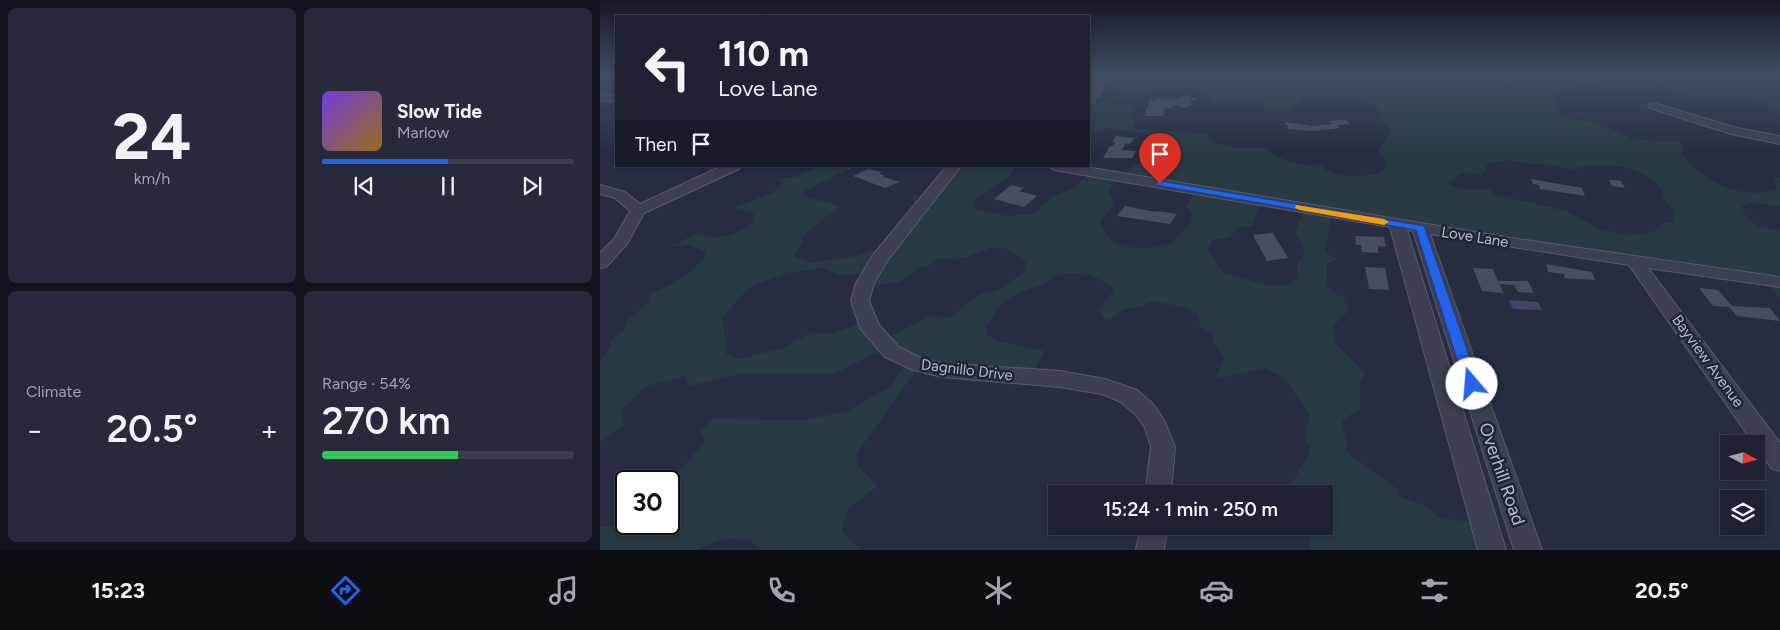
<!DOCTYPE html>
<html lang="en">
<head>
<meta charset="utf-8">
<style>
  :root { --surface:#1e2232; --page:#262a3a; --text:#f1f3f6; --muted:#a1a4ac; --line:#3c3f4d; --accent:#2563eb }
  body { margin:0; font-family:Figtree,sans-serif; background:var(--page); color:var(--text); height:100vh; display:flex; flex-direction:column; font-size:19px; white-space:nowrap }
  * { box-sizing:border-box; margin:0 }
  p { font-size:16px; color:var(--muted) }
  .icon { flex:none; width:28px; height:28px; fill:none; stroke:currentColor; stroke-width:2; stroke-linecap:round; stroke-linejoin:round }
  .map { position:relative; flex:1; overflow:hidden }
  .drawer { display:flex; flex-direction:column; gap:8px; padding:8px; background:#10131c; width:600px }
  .drawer>* { flex:none }
  .banner { position:absolute; left:15px; top:15px; width:475px; height:152px; border-radius:0px; box-shadow:0 2px 8px #0003,0 0 0 1px var(--line); background:#1e2232; color:var(--text); overflow:hidden }
  .needle { width:32px; rotate:97deg }
  .tools { position:absolute; left:1120px; top:435px; display:grid; gap:10px }
  .tools a { display:grid; place-items:center; width:45px; height:45px; border-radius:0px; background:var(--surface); box-shadow:0 2px 8px #0003,0 0 0 1px var(--line); font-size:25px }
  .speed { position:absolute; left:15px; top:470px; display:flex; gap:10px; font-size:25px; font-weight:700; text-align:center }
  .speed>* { display:grid; place-content:center; width:65px; height:65px; border-radius:50%; background:var(--surface); box-shadow:0 2px 8px #0003,0 0 0 1px var(--line); line-height:1 }
  .speed .limit { border:2px solid #111; border-radius:8px; background:#fff; color:#111 }
  .pin { position:absolute; display:grid; place-items:center; width:42px; height:42px; color:#fff; margin:-51px -21px; border-radius:50% 50% 50% 0; rotate:-45deg; box-shadow:0 0 5px #0007 }
  .pin .icon { rotate:45deg }
  .me { position:absolute; width:55px; margin:-28px; rotate:342deg; stroke-linejoin:round; filter:drop-shadow(0 0 4px #0008) }
  .turn { display:flex; align-items:center; gap:18px; height:105px; padding:0 20px; font-size:22px }
  .turn .icon { width:65px; height:65px; stroke-width:2.5 }
  .turn b { display:block; font-size:35px; line-height:42px }
  .then { display:flex; align-items:center; height:48px; padding:0 20px; background:#0003; gap:10px; font-size:19px }
  .big { font-size:38px; font-weight:600; line-height:1.1 }
  .drawer .card { flex:1; display:flex; flex-direction:column; justify-content:center; gap:8px; min-width:0; padding:0 18px; border-radius:8px; background:var(--page) }
  .drawer .dial { align-items:center; gap:0 }
  .dial b { font-size:65px; line-height:1 }
  .song { display:flex; align-items:center; gap:15px }
  .cover { width:60px; height:60px; border-radius:8px; background:linear-gradient(135deg,hsl(260 70% 55%),hsl(40 70% 35%)) }
  .played { height:5px; border-radius:2px; background:linear-gradient(90deg,var(--accent) 50%,var(--line) 50%) }
  .keys { display:flex; justify-content:space-around; direction:ltr }
  .heat { display:flex; justify-content:space-between; align-items:center; font-size:28px; direction:ltr }
  .charge { height:8px; border-radius:4px; background:linear-gradient(90deg,#34c759 54%,var(--line) 0) }
  .drawer .tiles { flex:1; display:grid; gap:8px; grid-template-columns:repeat(2,1fr) }
  .trip { position:absolute; left:448px; top:485px; width:285px; height:50px; border-radius:0px; background:var(--surface); box-shadow:0 2px 8px #0003,0 0 0 1px var(--line); font-weight:600; line-height:50px; text-align:center }
  .tab-bar { display:flex; height:80px; justify-content:space-around; align-items:center; background:#0c0e14; color:var(--muted) }
  .tab-bar .icon { width:35px; height:35px }
  .tab-bar .selected { color:var(--accent) }
  .tab-bar b { font-size:22px; color:var(--text) }
  main { display:flex; flex:1; min-height:0 }
  .map>svg:first-child { display:block }
</style>
</head>
<body>
<main>
<section class="drawer">
<div class="tiles">
<div class="card dial"><b>24</b><p>km/h</p></div>
<div class="card">
<div class="song"><i class="cover"></i><div><b>Slow Tide</b><p>Marlow</p></div></div>
<div class="played"></div>
<div class="keys"><svg class="icon" aria-label="previous" viewBox="0 0 24 24"><path d="M18 5L8 12l10 7zM5 5v14"/></svg><svg class="icon" aria-label="pause" viewBox="0 0 24 24"><path d="M8 5v14M16 5v14"/></svg><svg class="icon" aria-label="next" viewBox="0 0 24 24"><path d="M6 5l10 7-10 7zM19 5v14"/></svg></div>
</div>
<div class="card"><p>Climate</p>
<div class="heat"><a>−</a><b class="big">20.5°</b><a>+</a></div>
</div>
<div class="card"><p>Range · 54%</p><b class="big">270 km</b><div class="charge"></div></div>
</div>
</section>
<div class="map">
<svg width="1180" height="550" viewBox="0 0 1180 550">
  <rect width="100%" height="100%" fill="#282d42"/>
  <g fill="#2a3a43" fill-rule="evenodd">
    <path d="M506,75H829L861,80L868,86L900,89H905L907,86L900,75H982L997,83L950,93L956,103L955,106L962,116L970,119L996,122L1032,139L1079,142L1083,147L1081,155L1085,157C1086,161 1091,164 1095,168C1116,188 1147,198 1176,190L1175,177L1180,178V206L1150,203L1142,206C1145,224 1164,229 1180,230V298L1167,283L732,213L725,250L728,254L738,259L731,261L727,265V285L735,294L748,298L743,299L749,310L734,325L735,342L765,374L760,381V409L742,420L748,453L797,489L799,496L830,508L837,517L888,525L894,550H711L705,526H724V494H664L690,486L711,451L705,435L710,416L684,378L665,368L615,379L624,357L615,345L612,333L600,327L598,315L589,309L557,301L547,303L541,307L525,309L506,321L499,309L514,290C502,276 480,271 461,274C451,276 445,285 437,287C431,288 411,296 406,300C397,307 391,319 385,328L387,335L401,342L445,351L432,375L320,365L257,453L258,466L277,486L248,509L241,531L261,550H162L149,540L125,539L93,550H0V526L13,527L26,521V524H69V484L105,441L100,431L113,419L207,420L247,411L289,387L308,360L288,347L234,374L145,373L88,386L86,376L47,386L21,410L24,425L0,442V360L6,354L11,344L10,341L24,330L27,321L49,302L50,294C68,287 98,271 106,253L90,245L68,246L78,243L95,234C117,240 135,237 153,222L154,214L133,208L174,192L183,183L177,179L196,177L219,166H258C240,174 222,181 205,191L204,195L207,197L239,206L237,212L225,217L202,238L203,243L194,256L208,263L252,257L292,245L315,217L313,195H331L351,172L337,170L333,166H417L406,179L372,202L376,209L408,216L433,214L453,196L471,190L490,173L519,177L509,191L514,204L500,222C503,227 506,235 510,239C523,251 557,249 572,244C580,230 595,229 591,210L585,207L596,190L523,177L533,165C548,164 550,155 555,142L549,139L547,134L507,128L489,135V89H499ZM500,89C513,90 527,93 540,92C559,91 593,84 610,95L611,103C629,101 646,100 664,104C673,106 681,110 691,111L703,98C725,95 762,95 780,109V119L789,126L790,132L778,151L785,161L786,166L780,174C762,176 735,180 722,166C700,164 682,163 666,148H636L614,143L607,134L536,129L532,125L535,119L532,115L535,105L492,102ZM909,160L932,164H945L977,170V167C1007,162 1043,165 1063,191V197L1074,211L1073,222L1060,224V228L1053,232L1031,236L999,229L967,211L896,195L888,189H864L849,185V181L865,172L882,176L888,164ZM661,201L703,212L695,232C701,245 710,253 697,264L698,277L690,285H666L623,273L608,249L613,240L630,237L637,228L652,226ZM403,247L426,262L423,273L396,291L380,294L350,317L339,318L327,315L322,320L285,339L264,322L233,333L208,334L184,348L140,359L126,354L123,317L144,293L159,283L186,273L224,268L238,275L270,274L269,286L300,282L319,268L328,266L339,259L365,258L390,248Z"/>
    <path d="M1051,75H1180V110C1152,93 1114,102 1084,95C1078,93 1066,90 1062,86C1058,83 1056,79 1051,75Z"/>
    <polygon points="16,76 16,96 0,97 0,78"/>
  </g>
  <polygon fill="#3e476a" points="909,300 938,302 942,310 913,309"/>
  <g fill="#474d63">
    <polygon points="586,95 597,99 589,102 594,104 584,108 575,105 573,106 575,107 565,109 563,116 544,116 550,100 557,100 558,98 562,98 576,99"/>
    <polygon points="745,119 750,124 737,125 740,128 713,131 687,129 688,125 685,125 686,122 712,126 731,124 728,121"/>
    <polygon points="516,136 534,138 530,144 526,143 522,150 536,151 532,158 503,158 510,146 513,146 515,142 512,142"/>
    <polygon points="268,169 282,172 279,174 285,176 283,177 300,182 285,188 253,176"/>
    <polygon points="931,179 982,188 985,196 940,189 939,185 933,184"/>
    <polygon points="1009,180 1021,181 1025,188 1012,186"/>
    <polygon points="411,185 424,188 419,191 437,196 424,207 394,199"/>
    <polygon points="525,206 556,212 557,211 577,214 570,224 517,216"/>
    <polygon points="673,233 688,258 667,261 653,235"/>
    <polygon points="755,236 784,237 786,247 777,246 779,253 762,252 761,245 756,245"/>
    <polygon points="946,264 992,272 995,280 965,278 964,274 948,272"/>
    <polygon points="765,267 785,268 789,290 769,289"/>
    <polygon points="873,268 893,269 898,281 928,281 934,293 918,292 914,285 900,284 903,293 882,291"/>
    <polygon points="1099,288 1118,290 1132,306 1170,308 1180,321 1137,316 1129,307 1113,306"/>
  </g>
  <g fill="none" stroke-linecap="round" stroke-linejoin="round">
    <defs>
      <g id="minor">
        <polygon points="499,75 509,75 493,103 489,104 489,92"/>
        <polygon points="0,94 16,96 16,102 0,100"/>
        <polygon points="1054,103 1137,128 1180,136 1180,144 1131,134 1050,108 1048,106 1050,104"/>
        <polygon points="122,166 141,166 139,169 44,213 27,244 6,267 0,268 0,253 14,239 30,211 15,198 0,194 0,185 25,192 40,204"/>
        <polygon points="347,166 361,166 287,261 274,283 269,301 279,325 299,347 319,357 342,363 460,371 505,379 537,390 553,404 564,420 575,447 571,494 545,494 551,447 545,428 537,416 521,402 502,394 460,387 342,377 313,370 285,357 260,328 251,301 256,283 273,255"/>
        <polygon points="447,166 480,166 911,238 1180,277 1180,287 1048,268 1180,443 1180,471 1171,468 1156,444 1154,444 1029,265 830,234 942,550 914,550 813,231 807,230 906,550 878,550 790,227 454,170"/>
        <polygon points="541,526 567,526 564,550 536,550"/>
      </g>
    </defs>
    <use href="#minor" stroke="#575b6c" stroke-width="2"/>
    <use href="#minor" fill="#3c4051" fill-rule="evenodd"/>
  </g>
  <linearGradient id="sky" x2="0" y2="1"><stop stop-color="#161924"/><stop offset="0.49" stop-color="#424c65"/><stop offset="1" stop-color="#424c65" stop-opacity="0"/></linearGradient>
  <rect width="1180" height="152" fill="url(#sky)"/>
  <polygon fill="#2563eb" stroke="#184099" points="560,181 824,226 879,384 877,388 867,388 865,384 816,230 556,185 555,184"/>
  <polygon fill="#f59e0b" points="696,205 784,219 789,222 784,225 700,210 695,208"/>
  <g text-anchor="middle" stroke-width="5" stroke-linejoin="round" paint-order="stroke">
    <g font-size="15" fill="#b9bccb" stroke="#202537">
      <text transform="translate(875 237) rotate(9)" y="5">Love Lane</text>
      <text transform="translate(1108 361) rotate(54)" y="5">Bayview Avenue</text>
      <text transform="translate(367 370) rotate(7)" y="5">Dagnillo Drive</text>
    </g>
    <g font-size="18" fill="#b9bccb" stroke="#202537">
      <text transform="translate(902 474) rotate(71)" y="6">Overhill Road</text>
    </g>
  </g>
</svg>
<div class="tools">
<a><svg class="needle" viewBox="-14 -14 28 28"><path d="M0-13l5 13h-10z" fill="#e53935"/><path d="M0 13l5-13h-10z" fill="#a1a4ac"/></svg></a>
<a><svg class="icon" aria-label="layers" viewBox="0 0 24 24"><path d="M12 4l9 5-9 5-9-5zM3 14l9 5 9-5"/></svg></a>
</div>
<div class="speed"><div class="limit">30</div></div>
<div class="pin" style="left:560px;top:184px;background:#d93025"><svg class="icon" aria-label="arrive" viewBox="0 0 24 24"><path d="M6 21V4h12l-3 4 3 4H6"/></svg></div>
<svg class="me" style="left:872px;top:384px" viewBox="-20 -20 40 40"><circle r="19" fill="#fff"/><path d="M0-13L10 11 0 6-10 11z" fill="#2563eb"/></svg>
<div class="trip">15:24 · 1 min · 250 m</div>
<div class="banner">
<div class="turn"><svg class="icon" aria-label="left" viewBox="0 0 24 24"><path d="M17 20v-9H6M10 6l-5 5 5 5"/></svg><div><b>110 m</b>Love Lane</div></div>
<div class="then">Then<svg class="icon" aria-label="arrive" viewBox="0 0 24 24"><path d="M6 21V4h12l-3 4 3 4H6"/></svg></div>
</div>
</div>
</main>
<nav class="tab-bar">
<b>15:23</b>
<svg class="icon selected" aria-label="directions" viewBox="0 0 24 24"><path d="M12 3l9 9-9 9-9-9zM9 14v-3h6M13 9l2 2-2 2"/></svg>
<svg class="icon" aria-label="music" viewBox="0 0 24 24"><path d="M9 18V5l10-2v13"/><circle cx="6" cy="18" r="3"/><circle cx="16" cy="16" r="3"/></svg>
<svg class="icon" aria-label="phone" viewBox="0 0 24 24"><path d="M5 4h4l2 5-3 2q2 4 5 5l2-3 5 2v4C11 20 4 13 5 4z"/></svg>
<svg class="icon" aria-label="climate" viewBox="0 0 24 24"><path d="M12 3v18M4 7l16 10M4 17L20 7"/></svg>
<svg class="icon" aria-label="car" viewBox="0 0 24 24"><path d="M5 17H2v-5l4-1 3-4h7l3 4 3 1v5h-3M9 17h6M6 11h13"/><circle cx="7" cy="17" r="2"/><circle cx="17" cy="17" r="2"/></svg>
<svg class="icon" aria-label="filters" viewBox="0 0 24 24"><path d="M4 7h16M4 17h16"/><circle cx="9" cy="7" r="2"/><circle cx="15" cy="17" r="2"/></svg>
<b>20.5°</b>
</nav>
</body>
</html>
